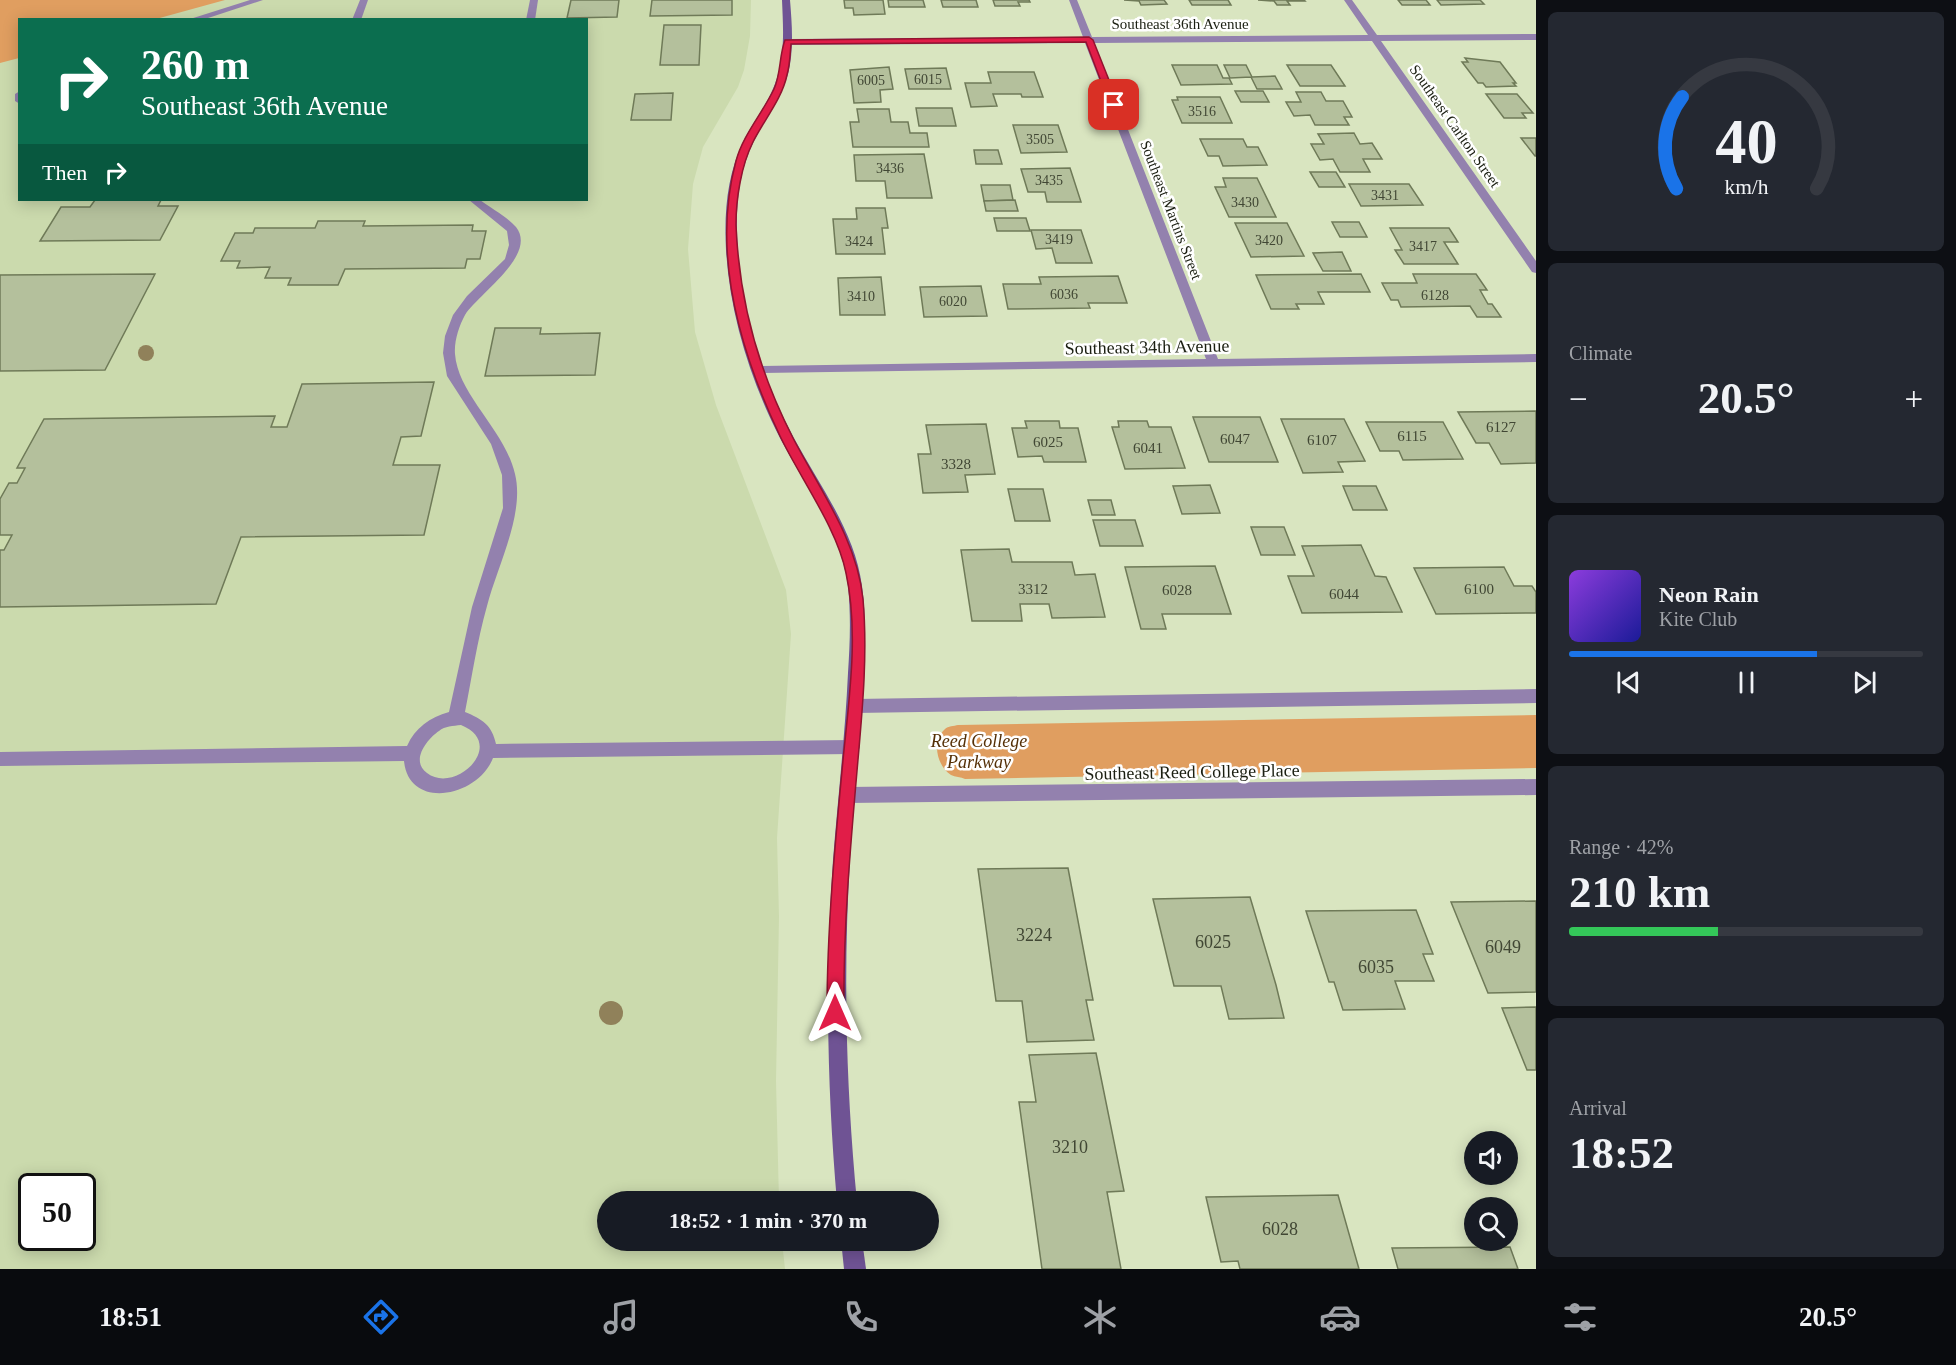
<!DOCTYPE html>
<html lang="en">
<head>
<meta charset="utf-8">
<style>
  :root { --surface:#171b24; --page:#242831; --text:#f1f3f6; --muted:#9ea1a6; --line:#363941; --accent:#1a73e8 }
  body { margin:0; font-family:Georgia,serif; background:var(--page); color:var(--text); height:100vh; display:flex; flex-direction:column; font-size:22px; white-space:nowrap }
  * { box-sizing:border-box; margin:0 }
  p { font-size:20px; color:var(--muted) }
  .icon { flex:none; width:33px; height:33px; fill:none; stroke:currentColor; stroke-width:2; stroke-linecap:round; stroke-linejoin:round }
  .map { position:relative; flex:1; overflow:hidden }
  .panel { display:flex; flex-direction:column; gap:12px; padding:12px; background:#0d0f14; width:420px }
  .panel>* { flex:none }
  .hud { position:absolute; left:18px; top:18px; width:570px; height:183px; border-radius:0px; box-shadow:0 3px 15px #0003; background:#0b6e4f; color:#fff; overflow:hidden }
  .tools { position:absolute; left:1464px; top:1131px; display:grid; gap:12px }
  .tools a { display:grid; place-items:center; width:54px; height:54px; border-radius:50%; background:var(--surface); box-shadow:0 3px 15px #0003; font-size:30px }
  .speed { position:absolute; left:18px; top:1173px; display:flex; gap:12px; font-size:30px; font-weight:700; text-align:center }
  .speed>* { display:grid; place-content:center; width:78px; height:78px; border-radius:50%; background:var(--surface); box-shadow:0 3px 15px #0003; line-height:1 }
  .speed .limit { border:3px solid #111; border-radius:9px; background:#fff; color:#111 }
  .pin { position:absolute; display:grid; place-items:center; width:51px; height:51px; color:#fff; margin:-26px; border-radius:12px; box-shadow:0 3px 9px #0006 }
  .me { position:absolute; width:66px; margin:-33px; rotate:0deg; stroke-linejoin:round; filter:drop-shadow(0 0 4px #0008) }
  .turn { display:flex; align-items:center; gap:21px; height:126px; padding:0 24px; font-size:27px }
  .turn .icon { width:78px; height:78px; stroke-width:2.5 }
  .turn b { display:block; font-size:42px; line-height:51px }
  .then { display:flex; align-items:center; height:57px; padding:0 24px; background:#0003; gap:12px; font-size:22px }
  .big { font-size:45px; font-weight:800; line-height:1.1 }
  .panel .tile { flex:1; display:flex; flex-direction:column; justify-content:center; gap:9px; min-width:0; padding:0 21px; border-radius:9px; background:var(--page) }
  .panel .dial { align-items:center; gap:0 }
  .dial svg { height:156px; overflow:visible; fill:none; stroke:var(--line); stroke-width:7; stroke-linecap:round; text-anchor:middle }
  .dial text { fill:var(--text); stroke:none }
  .song { display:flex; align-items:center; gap:18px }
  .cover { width:72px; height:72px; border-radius:9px; background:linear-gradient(135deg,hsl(270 70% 55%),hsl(240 70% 35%)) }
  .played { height:6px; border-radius:3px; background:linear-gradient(90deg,var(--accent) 70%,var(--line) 70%) }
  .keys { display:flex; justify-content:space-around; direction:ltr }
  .heat { display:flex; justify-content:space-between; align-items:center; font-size:33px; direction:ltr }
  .charge { height:9px; border-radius:4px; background:linear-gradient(90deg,#34c759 42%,var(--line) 0) }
  .trip { position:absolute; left:597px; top:1191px; width:342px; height:60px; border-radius:30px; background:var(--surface); box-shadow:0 3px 15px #0003; font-weight:800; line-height:60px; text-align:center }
  .dock { display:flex; height:96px; justify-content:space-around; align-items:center; background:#090b0e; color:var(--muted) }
  .dock .icon { width:42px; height:42px }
  .dock .current { color:var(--accent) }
  .dock b { font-size:27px; color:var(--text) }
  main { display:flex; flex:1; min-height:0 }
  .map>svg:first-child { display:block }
</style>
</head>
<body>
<main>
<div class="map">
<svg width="1536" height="1269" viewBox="0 0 1536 1269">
  <rect width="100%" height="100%" fill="#d9e5c0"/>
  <path fill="#cbdaad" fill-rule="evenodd" d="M0,0H751L750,36L744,70L738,87L703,147L693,184L688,249L695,332L716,405L786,590L791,634L777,838L779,917L776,1081L779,1201L608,1202V1240L782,1241L785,1269H0ZM20,20H586V200H20ZM32,1186H82V1238H32Z"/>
  <g fill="#e09e60">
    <polygon points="0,0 225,0 156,19 20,20 19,58 0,63"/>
    <path d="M1536,715V768L965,779C961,777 955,777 951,775C937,766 931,741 945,729C948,726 954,726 958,725Z"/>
  </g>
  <g fill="#b4c09c" stroke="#6f7a58" stroke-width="1.5">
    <polygon points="571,0 619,0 617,17 567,18"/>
    <polygon points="652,0 732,0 732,15 650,16"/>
    <polygon points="844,0 883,0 885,14 854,15 853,8 845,8"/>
    <polygon points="888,0 923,0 925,7 889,7"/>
    <polygon points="941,0 976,0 978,7 943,7"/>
    <polygon points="993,0 1029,0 1030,2 1018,2 1020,6 995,6"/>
    <polygon points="1164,0 1167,4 1141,5 1139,1 1124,0"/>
    <polygon points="1189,0 1228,0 1231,5 1192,5"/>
    <polygon points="1258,0 1304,0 1305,1 1287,1 1290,5 1277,5 1274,1"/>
    <polygon points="1398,0 1426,0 1430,5 1402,5"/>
    <polygon points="1437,0 1480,0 1484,4 1441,5"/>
    <polygon points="664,25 701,25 699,65 660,65"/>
    <polygon points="1465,58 1500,62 1516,83 1513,83 1516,86 1486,87 1483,83 1478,83 1462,62 1468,62"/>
    <polygon points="1172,65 1217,65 1223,78 1229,78 1232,84 1181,85"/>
    <polygon points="1224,65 1246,65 1252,77 1275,76 1282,89 1257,89 1251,77 1230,78"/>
    <polygon points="1287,65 1331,65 1345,86 1300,86"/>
    <polygon points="889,67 893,89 880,90 881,102 854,103 850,70"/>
    <polygon points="946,68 951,89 909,89 905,69"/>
    <polygon points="988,72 1034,72 1043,97 1022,97 1021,94 993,94 997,106 971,107 965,83 991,83"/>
    <polygon points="1235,91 1263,91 1269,102 1241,102"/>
    <polygon points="1296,92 1321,92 1326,101 1343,101 1352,117 1344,117 1349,125 1315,125 1310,115 1294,116 1286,102 1301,102"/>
    <polygon points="673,93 671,120 631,120 635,94"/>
    <polygon points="1486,94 1517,94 1533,113 1522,113 1526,118 1504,118"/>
    <polygon points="1177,97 1220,97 1232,123 1182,123 1172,100 1178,100"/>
    <polygon points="916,108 952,108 956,126 919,126"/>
    <polygon points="857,109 889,109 891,122 908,122 910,133 927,133 929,147 853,147 850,122 859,122"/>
    <polygon points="1013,125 1058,125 1067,152 1021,153"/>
    <polygon points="1354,133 1360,144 1372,143 1382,159 1363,159 1370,172 1340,172 1333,159 1320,160 1311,144 1324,144 1318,134"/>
    <polygon points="1521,138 1536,138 1536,156 1535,156"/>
    <polygon points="1200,139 1243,139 1247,147 1258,147 1267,165 1223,166 1219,156 1208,156"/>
    <polygon points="974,150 998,150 1002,164 976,164"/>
    <polygon points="924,154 932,198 887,198 885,181 856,181 854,155"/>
    <polygon points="1070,168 1081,202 1047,202 1045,192 1028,192 1021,169"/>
    <polygon points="1310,172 1336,172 1345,187 1319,187"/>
    <polygon points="1223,178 1257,178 1276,217 1229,217 1215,187 1226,187"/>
    <polygon points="1349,184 1409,184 1423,205 1361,206"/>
    <polygon points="981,185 1010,185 1013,200 984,201"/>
    <polygon points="95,200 161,200 158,206 178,206 160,240 40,241 61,207 90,207"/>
    <polygon points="1015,200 1018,211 986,211 984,201"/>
    <polygon points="856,208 885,208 888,228 882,228 885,254 836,254 833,219 857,219"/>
    <polygon points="994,218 1026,218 1030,231 997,231"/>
    <polygon points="318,221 365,221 363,226 473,225 472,231 486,231 480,259 467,259 465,268 345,269 338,285 288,285 291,278 265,278 270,267 237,268 240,261 221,261 235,233 253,233 255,228 315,228"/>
    <polygon points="1332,222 1359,222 1367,237 1340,237"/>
    <polygon points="1235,223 1287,223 1304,256 1251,257"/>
    <polygon points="1390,228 1449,228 1458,242 1444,242 1458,264 1404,264 1395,250 1402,250"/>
    <polygon points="1031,230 1081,230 1092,263 1056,263 1052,248 1036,249"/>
    <polygon points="1342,252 1351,271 1323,271 1313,253"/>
    <polygon points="155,274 105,370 0,371 0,275"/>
    <polygon points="1361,274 1370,292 1318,292 1324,304 1296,304 1299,309 1271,309 1256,275"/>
    <polygon points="1413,274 1476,274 1487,290 1480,290 1488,304 1492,304 1501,317 1477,317 1470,306 1401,307 1398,300 1391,300 1382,283 1417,283"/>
    <polygon points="1118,276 1127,303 1088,303 1090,308 1008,309 1003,284 1041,284 1039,277"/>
    <polygon points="881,277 885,315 840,315 838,278"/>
    <polygon points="981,286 987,316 924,317 920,287"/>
    <polygon points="495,328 541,328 540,334 600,333 595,375 485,376"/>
    <polygon points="434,382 421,436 401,437 393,465 440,465 424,535 241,537 216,604 0,607 0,550 4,550 12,535 0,535 0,499 9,483 17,483 25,468 17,468 44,419 275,416 271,427 287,427 302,384"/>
    <polygon points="1536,411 1536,463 1501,464 1489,443 1476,443 1458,412"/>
    <polygon points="1193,417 1260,417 1278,462 1209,462"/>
    <polygon points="1281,419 1344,419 1365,461 1338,462 1343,472 1303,473"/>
    <polygon points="1025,421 1059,421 1060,428 1078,428 1086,462 1044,462 1042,456 1018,457 1012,428 1027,428"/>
    <polygon points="1118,421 1147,421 1149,427 1171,427 1185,468 1125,469 1112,427 1119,427"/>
    <polygon points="1366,422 1443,422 1463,459 1403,460 1399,451 1380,451"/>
    <polygon points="986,424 995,474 965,475 968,492 923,493 918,454 931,454 926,425"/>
    <polygon points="1210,485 1220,513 1182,514 1173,486"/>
    <polygon points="1343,486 1376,486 1387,510 1353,510"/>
    <polygon points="1008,489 1043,489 1050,521 1015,521"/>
    <polygon points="1088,500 1111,500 1115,515 1092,515"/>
    <polygon points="1093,520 1135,520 1143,546 1100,546"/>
    <polygon points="1251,527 1284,527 1295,555 1261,555"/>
    <polygon points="1361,545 1375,576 1386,577 1402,612 1302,613 1288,576 1314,576 1302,546"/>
    <polygon points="1009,549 1012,562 1072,562 1075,575 1095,574 1105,617 1052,618 1049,604 1020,604 1022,621 972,621 961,550"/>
    <polygon points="1215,566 1231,614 1162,614 1166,629 1141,629 1125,567"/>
    <polygon points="1504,567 1514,586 1532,586 1536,592 1536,613 1436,614 1414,568"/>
    <polygon points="1068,868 1093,1000 1086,1000 1094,1040 1027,1042 1022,1001 996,1001 978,869"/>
    <polygon points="1250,897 1276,985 1284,1018 1229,1019 1221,986 1174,986 1153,899"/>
    <polygon points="1536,901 1536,992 1488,993 1451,902"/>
    <polygon points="1416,910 1433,954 1423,954 1434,981 1395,981 1405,1009 1343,1010 1334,982 1329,982 1306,911"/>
    <polygon points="1536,1007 1536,1070 1527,1070 1502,1008"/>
    <polygon points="1096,1053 1124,1191 1107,1192 1121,1269 1042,1269 1019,1102 1036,1102 1029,1055"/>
    <polygon points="1338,1195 1359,1269 1240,1269 1238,1261 1221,1262 1206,1197"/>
    <polygon points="1510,1247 1518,1269 1398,1269 1392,1248"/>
  </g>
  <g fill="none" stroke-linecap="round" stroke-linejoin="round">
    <g fill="#9381ae" fill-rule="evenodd">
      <polygon points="250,0 263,0 202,20 187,20"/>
      <polygon points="360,0 368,0 361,20 352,20"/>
      <polygon points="530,0 538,0 535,20 526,20"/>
      <polygon points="20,91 20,104 15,101 15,94"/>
      <path d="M469,200H480C491,208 507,217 516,227C538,255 478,294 465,315C459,326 454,341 455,354C458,395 505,430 515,474C525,514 497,567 487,606C477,641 472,677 465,712C482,719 492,725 496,744L852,740L858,742L860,747L858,752L852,754L493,758C478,797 409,811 404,761L0,766V752L407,746C415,728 430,717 449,712L472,607L503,508L502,475L491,444L447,376L443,353L445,336L453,315L467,296L505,259L509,245L507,231ZM461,725C508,744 455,795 427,773C410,761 427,739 439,731C445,726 453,726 461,725Z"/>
    </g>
    <g fill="#9381ae" fill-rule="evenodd">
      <polygon points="1069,0 1077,0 1092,37 1368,35 1344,0 1352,0 1377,35 1536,34 1536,40 1381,41 1536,261 1536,273 1532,272 1372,41 1094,43 1218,359 1536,354 1536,362 754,373 752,370 758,366 1206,359 1085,43 788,45 783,42 788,39 1083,37"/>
      <polygon points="1536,689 1536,703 855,713 849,711 847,706 849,701 855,699"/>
      <polygon points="1536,779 1536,795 848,803 842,801 840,795 842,789 848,787"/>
    </g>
    <g fill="#6f5394" fill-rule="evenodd">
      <path d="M782,0H790C792,25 794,50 788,74C781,99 765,118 754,141C737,175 735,213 738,250C742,316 763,382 795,440C820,486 855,532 862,586C866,615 865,644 864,673C861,735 854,797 850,859C843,974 846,1087 857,1202H837C827,1087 825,974 833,860C838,797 845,736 848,673C850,644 851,615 848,586C841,532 806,487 781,440C751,382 730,316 726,250C724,212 727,174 744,140C755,118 772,99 778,74C785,50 783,25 782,0Z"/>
      <polygon points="841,1240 862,1240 866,1269 844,1269"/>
    </g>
  </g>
  <g fill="#90815a">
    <circle cx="146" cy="353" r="8"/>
    <circle cx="611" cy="1013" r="12"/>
  </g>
  <path fill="#e11d48" stroke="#92132f" stroke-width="1.5" d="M1089,37L1093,40L1119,105L1117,107L1110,105L1086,42L791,44C790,54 790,65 787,75C782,99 764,120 753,142C741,166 736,199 736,225C739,300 759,372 793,438C820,490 857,540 863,599C868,656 862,714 857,771C850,851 843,932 844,1013L841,1019L835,1021L829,1019L827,1013C827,928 835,844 843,760C849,699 859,633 846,573C837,528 800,478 780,436C740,352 711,253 736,161C743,135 762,114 774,89C781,74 779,56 785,40Z"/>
  <g text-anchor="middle" stroke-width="5" stroke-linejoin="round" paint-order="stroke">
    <g font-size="14" fill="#414734">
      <text x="928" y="84">6015</text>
      <text x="871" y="85">6005</text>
      <text x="1202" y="116">3516</text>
      <text x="1040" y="144">3505</text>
      <text x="890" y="173">3436</text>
      <text x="1049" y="185">3435</text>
      <text x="1385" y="200">3431</text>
      <text x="1245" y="207">3430</text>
      <text x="1059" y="244">3419</text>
      <text x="1269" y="245">3420</text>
      <text x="859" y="246">3424</text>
      <text x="1423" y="251">3417</text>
      <text x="1064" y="299">6036</text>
      <text x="1435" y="300">6128</text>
      <text x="861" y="301">3410</text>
      <text x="953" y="306">6020</text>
    </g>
    <g font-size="15" fill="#1b1f12" stroke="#fff">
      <text x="1180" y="29">Southeast 36th Avenue</text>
      <text transform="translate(1455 126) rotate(55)" y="5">Southeast Carlton Street</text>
      <text transform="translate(1171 210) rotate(69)" y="5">Southeast Martins Street</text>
    </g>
    <g font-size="15" fill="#414734">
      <text x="1501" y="432">6127</text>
      <text x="1412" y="441">6115</text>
      <text x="1235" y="444">6047</text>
      <text x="1322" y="445">6107</text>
      <text x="1048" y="447">6025</text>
      <text x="1148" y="453">6041</text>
      <text x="956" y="469">3328</text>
      <text x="1033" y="594">3312</text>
      <text x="1479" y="594">6100</text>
      <text x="1177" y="595">6028</text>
      <text x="1344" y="599">6044</text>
    </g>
    <g font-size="18" fill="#1b1f12" stroke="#fff">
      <text transform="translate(1147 347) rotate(-1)" y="6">Southeast 34th Avenue</text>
      <text transform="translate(1192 772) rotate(-1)" y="6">Southeast Reed College Place</text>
    </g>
    <g font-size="18" font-style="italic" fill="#553007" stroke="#fff">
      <text x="979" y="747">Reed College<tspan x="979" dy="21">Parkway</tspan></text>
    </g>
    <g font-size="18" fill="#414734">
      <text x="1034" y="941">3224</text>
      <text x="1213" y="948">6025</text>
      <text x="1503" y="953">6049</text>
      <text x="1376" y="973">6035</text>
      <text x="1070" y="1153">3210</text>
      <text x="1280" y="1235">6028</text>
    </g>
  </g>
</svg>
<div class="tools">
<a><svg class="icon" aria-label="sound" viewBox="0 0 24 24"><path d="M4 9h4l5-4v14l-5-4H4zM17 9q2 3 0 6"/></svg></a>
<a><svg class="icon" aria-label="search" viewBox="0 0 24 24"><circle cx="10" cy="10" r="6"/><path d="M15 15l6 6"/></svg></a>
</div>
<div class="speed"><div class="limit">50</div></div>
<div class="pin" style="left:1114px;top:105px;background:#d93025"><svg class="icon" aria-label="arrive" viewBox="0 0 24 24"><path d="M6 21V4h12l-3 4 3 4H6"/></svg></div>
<svg class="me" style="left:835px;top:1013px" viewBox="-20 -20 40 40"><path d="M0-17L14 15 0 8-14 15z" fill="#e11d48" stroke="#fff" stroke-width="4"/></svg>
<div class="trip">18:52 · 1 min · 370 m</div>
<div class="hud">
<div class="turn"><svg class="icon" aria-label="right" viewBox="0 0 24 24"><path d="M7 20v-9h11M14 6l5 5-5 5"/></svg><div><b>260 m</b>Southeast 36th Avenue</div></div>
<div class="then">Then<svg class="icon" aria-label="right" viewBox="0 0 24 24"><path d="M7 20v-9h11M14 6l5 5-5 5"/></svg></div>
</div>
</div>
<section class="panel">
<div class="tile dial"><svg viewBox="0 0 100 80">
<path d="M14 69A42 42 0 1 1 86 69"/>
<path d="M14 69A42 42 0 0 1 17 22" stroke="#1a73e8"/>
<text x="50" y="56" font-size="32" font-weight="700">40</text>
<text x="50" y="72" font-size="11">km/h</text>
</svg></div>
<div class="tile"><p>Climate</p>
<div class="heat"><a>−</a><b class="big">20.5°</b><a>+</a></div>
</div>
<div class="tile">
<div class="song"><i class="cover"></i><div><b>Neon Rain</b><p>Kite Club</p></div></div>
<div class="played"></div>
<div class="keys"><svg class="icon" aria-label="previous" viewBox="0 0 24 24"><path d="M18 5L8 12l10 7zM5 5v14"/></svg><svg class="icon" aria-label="pause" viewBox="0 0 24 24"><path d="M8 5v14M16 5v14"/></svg><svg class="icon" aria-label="next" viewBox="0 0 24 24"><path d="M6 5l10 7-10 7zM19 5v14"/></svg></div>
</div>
<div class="tile"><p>Range · 42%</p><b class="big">210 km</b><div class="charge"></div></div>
<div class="tile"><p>Arrival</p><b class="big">18:52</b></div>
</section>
</main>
<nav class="dock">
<b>18:51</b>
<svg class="icon current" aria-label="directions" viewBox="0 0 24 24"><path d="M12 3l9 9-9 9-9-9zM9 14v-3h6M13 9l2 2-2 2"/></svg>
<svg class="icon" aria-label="music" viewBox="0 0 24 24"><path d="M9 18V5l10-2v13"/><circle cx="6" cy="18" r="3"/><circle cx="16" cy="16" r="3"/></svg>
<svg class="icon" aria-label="phone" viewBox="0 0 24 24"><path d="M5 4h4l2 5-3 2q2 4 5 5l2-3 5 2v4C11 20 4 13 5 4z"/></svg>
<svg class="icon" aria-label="climate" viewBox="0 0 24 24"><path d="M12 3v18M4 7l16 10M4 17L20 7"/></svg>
<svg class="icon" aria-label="car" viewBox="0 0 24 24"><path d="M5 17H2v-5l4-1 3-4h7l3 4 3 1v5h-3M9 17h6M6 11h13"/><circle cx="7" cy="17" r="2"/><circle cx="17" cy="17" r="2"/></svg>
<svg class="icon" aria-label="filters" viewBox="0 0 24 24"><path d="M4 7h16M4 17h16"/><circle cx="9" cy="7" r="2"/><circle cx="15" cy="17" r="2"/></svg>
<b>20.5°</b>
</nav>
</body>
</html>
